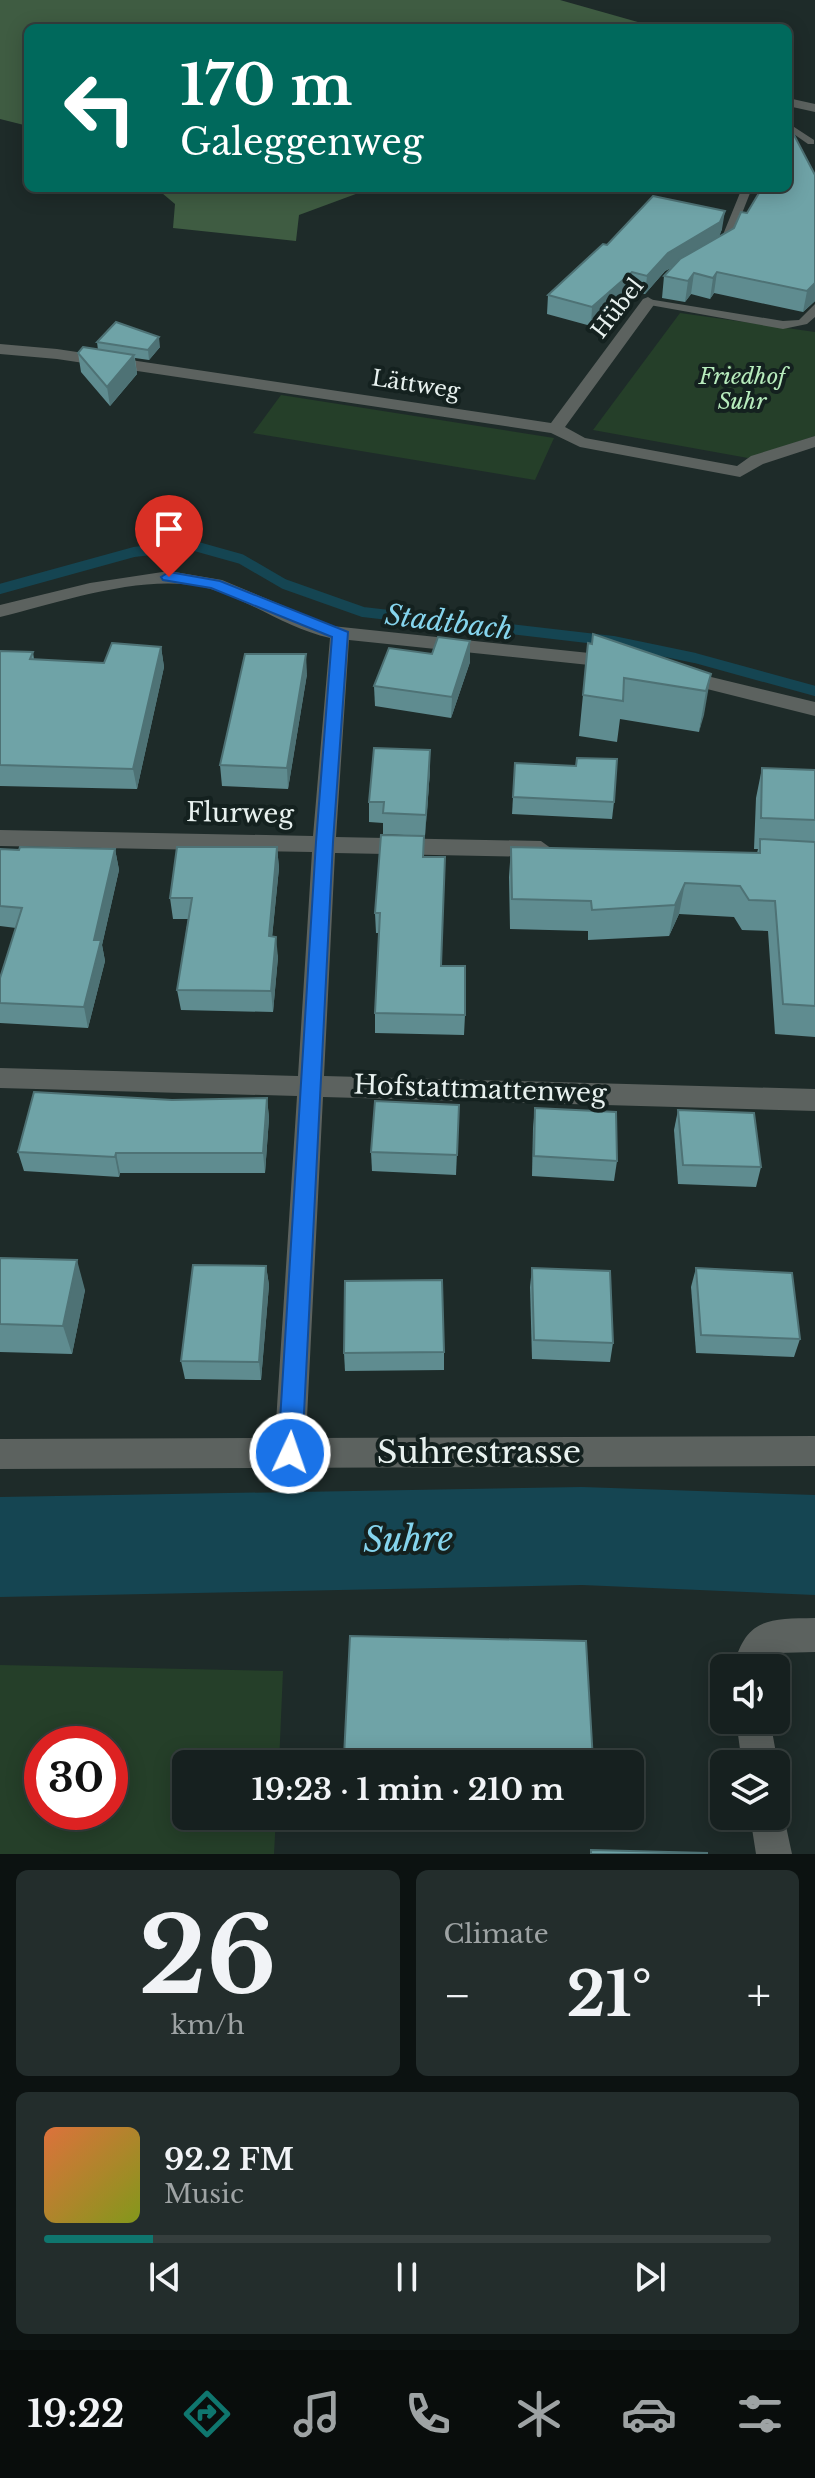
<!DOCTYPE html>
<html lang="en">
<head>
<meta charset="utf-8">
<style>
  :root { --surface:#16201f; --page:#232d2c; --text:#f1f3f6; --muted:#9ea3a4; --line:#353e3d; --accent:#0f766e }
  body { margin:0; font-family:"Libre Baskerville",serif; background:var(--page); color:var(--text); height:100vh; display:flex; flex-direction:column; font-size:30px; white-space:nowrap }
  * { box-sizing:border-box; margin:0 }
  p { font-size:26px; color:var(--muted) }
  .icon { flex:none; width:44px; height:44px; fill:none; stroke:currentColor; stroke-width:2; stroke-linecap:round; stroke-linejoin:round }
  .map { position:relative; height:1854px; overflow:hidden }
  .drawer { display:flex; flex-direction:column; gap:16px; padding:16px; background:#0c1211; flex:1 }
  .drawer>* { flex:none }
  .guide { position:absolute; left:24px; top:24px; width:768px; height:168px; border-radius:12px; box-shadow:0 4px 20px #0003,0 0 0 2px var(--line); background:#00695c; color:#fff; overflow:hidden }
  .buttons { position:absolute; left:710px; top:1654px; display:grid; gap:16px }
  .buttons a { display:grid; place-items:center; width:80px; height:80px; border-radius:12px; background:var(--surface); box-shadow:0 4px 20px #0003,0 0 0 2px var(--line); font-size:40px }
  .speed { position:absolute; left:24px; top:1726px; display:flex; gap:16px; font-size:40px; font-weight:700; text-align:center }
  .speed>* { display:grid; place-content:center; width:104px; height:104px; border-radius:50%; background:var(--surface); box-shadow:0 4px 20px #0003,0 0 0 2px var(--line); line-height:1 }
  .speed .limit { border:12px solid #d22; background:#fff; color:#111 }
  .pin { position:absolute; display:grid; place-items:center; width:68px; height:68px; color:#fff; margin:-82px -34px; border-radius:50% 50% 50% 0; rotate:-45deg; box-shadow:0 0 8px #0007 }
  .pin .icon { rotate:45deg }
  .me { position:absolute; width:88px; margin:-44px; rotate:3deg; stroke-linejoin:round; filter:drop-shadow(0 0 6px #0008) }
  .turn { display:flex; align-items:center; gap:28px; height:168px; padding:0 24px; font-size:36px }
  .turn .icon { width:104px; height:104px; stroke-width:2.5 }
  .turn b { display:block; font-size:56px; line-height:68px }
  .big { font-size:60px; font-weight:700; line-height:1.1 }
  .drawer .card { flex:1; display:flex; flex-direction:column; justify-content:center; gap:12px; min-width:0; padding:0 28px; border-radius:12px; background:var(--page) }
  .drawer .dial { align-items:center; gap:0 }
  .dial b { font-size:104px; line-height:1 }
  .song { display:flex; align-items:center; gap:24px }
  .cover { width:96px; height:96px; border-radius:12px; background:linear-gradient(135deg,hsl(20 70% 55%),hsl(70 70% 35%)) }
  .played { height:8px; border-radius:4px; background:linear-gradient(90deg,var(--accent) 15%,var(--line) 15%) }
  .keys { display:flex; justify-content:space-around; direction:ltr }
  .heat { display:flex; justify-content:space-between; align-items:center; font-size:44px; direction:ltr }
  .drawer .tiles { flex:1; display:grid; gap:16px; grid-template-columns:1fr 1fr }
  .card:last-child { grid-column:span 2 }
  .trip { position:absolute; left:172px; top:1750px; width:472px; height:80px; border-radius:12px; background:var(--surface); box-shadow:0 4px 20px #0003,0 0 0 2px var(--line); font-weight:700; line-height:80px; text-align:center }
  .tab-bar { display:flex; height:128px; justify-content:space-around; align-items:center; background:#090d0c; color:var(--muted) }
  .tab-bar .icon { width:56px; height:56px }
  .tab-bar .on { color:var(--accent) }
  .tab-bar b { font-size:36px; color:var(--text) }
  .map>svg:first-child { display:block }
</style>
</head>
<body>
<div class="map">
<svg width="815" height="1854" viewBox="0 0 815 1854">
  <rect width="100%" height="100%" fill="#1e2b29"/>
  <g fill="#253f29" fill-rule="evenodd">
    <polygon points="680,313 815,332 815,436 748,458 593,430"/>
    <polygon points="281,395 554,438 535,480 253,433"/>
    <path d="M0,1665L283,1671L279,1764H186V1816H276L274,1854H0ZM110,1744V1812H42V1744Z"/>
  </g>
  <g fill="#3f5c42">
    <polygon points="0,0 560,0 659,28 28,28 28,126 0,119"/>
    <polygon points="156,188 372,188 299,215 296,241 173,228 175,204"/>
  </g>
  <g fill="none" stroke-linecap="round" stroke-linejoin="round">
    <polyline stroke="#154552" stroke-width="10" points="0,589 134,552 191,545 241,559 284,584 363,612 613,641 695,658 815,691"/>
    <polygon fill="#154552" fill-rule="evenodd" points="582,1487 815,1495 815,1595 582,1585 0,1597 0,1497"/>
    <g fill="#5c625f" fill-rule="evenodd">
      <polygon points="788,123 814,140 814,144 808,144 788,130"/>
      <polygon points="742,188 752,188 730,244 724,249 716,249 715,247 720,242"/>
      <polygon points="648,299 783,321 799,320 815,304 815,317 807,324 783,329 644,304 644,300"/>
    </g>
    <g fill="#5c625f" fill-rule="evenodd">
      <polygon points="788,98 815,104 815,112 788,106"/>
      <polygon points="648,297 656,302 565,427 585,438 737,466 751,456 815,436 815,447 763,464 740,477 580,447 551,433 57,359 0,354 0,344 57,349 551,423 643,299"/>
      <path d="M169,571L222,580L332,626L618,656L628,662L618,668L349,640L336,837L541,841L552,849L541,857L335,853L324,1076L815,1089V1111L323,1097L306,1438L815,1436V1466L0,1469V1439L275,1438L297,1096L0,1088V1068L298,1076L312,852L0,846V830L313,836L330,638C288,629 251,601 211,589C148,571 62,602 0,617V605L90,583Z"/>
      <polygon points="678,669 815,702 815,716 671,680 668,675"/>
      <path d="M815,1618V1652L777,1653L767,1668H733C746,1617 769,1619 815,1618Z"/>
      <polygon points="736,1720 770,1720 778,1764 776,1768 776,1764 742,1764"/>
      <polygon points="776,1801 781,1803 792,1854 756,1854 750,1816 776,1816"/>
    </g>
  </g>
  <g fill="#5f8c90">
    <polygon points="815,175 815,301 803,312 714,293 710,299 691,294 685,302 662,298 664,276 673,267 665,271 645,294 630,291 591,326 547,314 548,295 607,245 722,229 719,236 734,228 747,213"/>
    <polygon points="97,342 160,347 149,360 135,358 137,374 110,406 81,372 78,353 98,350"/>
    <polygon points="588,643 711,674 699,732 620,719 617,742 579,736"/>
    <polygon points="161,647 164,667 137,789 0,786 0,651 33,652 34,659 104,663"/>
    <polygon points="470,662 451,718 375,706 374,686"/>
    <polygon points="307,674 288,789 222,786 220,765"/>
    <polygon points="515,763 614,802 612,819 512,814"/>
    <polygon points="762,768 815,770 815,1037 775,1034 768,931 742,930 734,917 679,914 669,936 588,940 588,931 510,929 509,877 511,847 757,853 758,849 754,849 756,798"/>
    <polygon points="430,771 425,836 383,834 383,823 369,822 369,802"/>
    <polygon points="277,847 279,868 272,937 278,957 273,1012 181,1010 177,990 188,919 173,919 170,898"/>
    <polygon points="0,849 19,850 115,849 119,870 102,945 105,961 88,1028 0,1023 0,978 16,928 0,926"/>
    <polygon points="424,857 441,966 465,1015 464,1035 375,1033 375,1013 379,933 376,933 375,913"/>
    <polygon points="267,1098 269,1118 265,1173 120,1173 119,1177 24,1171 18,1152 172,1100"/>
    <polygon points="459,1105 456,1175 372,1171 371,1152"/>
    <polygon points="535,1108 617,1161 614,1181 532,1176 533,1128"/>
    <polygon points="678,1110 761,1167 756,1187 678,1184 674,1130"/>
    <polygon points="0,1258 85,1290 72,1354 0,1352"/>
    <polygon points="266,1266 269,1285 261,1380 185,1379 181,1361"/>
    <polygon points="532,1268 613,1343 610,1362 532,1359 530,1287"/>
    <polygon points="696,1268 800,1339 794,1357 696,1353 691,1287"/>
    <polygon points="444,1352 444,1370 345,1371 344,1353"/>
    <polygon points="344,1757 593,1761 592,1764 345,1764"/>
  </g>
  <g fill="#4e7275">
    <polygon points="725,211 722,229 718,240 665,271 645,294 647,276 668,253"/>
    <polygon points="632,272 630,291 591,326 592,307"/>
    <polygon points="717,272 714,293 710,299 713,278"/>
    <polygon points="694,273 691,294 685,302 688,281"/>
    <polygon points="815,283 815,301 803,312 807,291"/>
    <polygon points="159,337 160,347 149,360 148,350"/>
    <polygon points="134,355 137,374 110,406 107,387"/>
    <polygon points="470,641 470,662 451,718 452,697"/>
    <polygon points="161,647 164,667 137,789 133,769"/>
    <polygon points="306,654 307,674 288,789 287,768"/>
    <polygon points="711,674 704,715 699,732 706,691"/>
    <polygon points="430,750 430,771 425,836 426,815"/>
    <polygon points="277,847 279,868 270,957 269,936"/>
    <polygon points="115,849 119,870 102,945 105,961 88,1028 84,1007 94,940"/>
    <polygon points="685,883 679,914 669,936 675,905"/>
    <polygon points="276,937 278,957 273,1012 271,991"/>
    <polygon points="267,1098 269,1118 265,1173 263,1153"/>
    <polygon points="116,1153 120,1173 119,1177 115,1157"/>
    <polygon points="77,1260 85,1290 72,1354 63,1326"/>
    <polygon points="266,1266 269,1285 261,1380 259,1362"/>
  </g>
  <g fill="#6fa3a7" stroke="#4e7275" stroke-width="2">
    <polygon points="794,135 815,175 815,283 807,291 717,272 713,278 694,273 688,281 664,276 680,259 734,228 741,212 747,213 762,188 788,188 788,145"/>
    <polygon points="653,196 725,211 720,222 668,253 647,276 632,272 592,307 548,295 603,244 607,245"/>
    <polygon points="116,322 159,337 148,350 97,342"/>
    <polygon points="83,347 134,355 107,387 78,353"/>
    <polygon points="593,634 711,674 706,691 624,678 623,701 583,695 588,643 592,644"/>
    <polygon points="438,637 470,641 452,697 374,686 389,648 432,654"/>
    <polygon points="112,643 161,647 133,769 0,765 0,651 33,652 30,659 104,663"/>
    <polygon points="245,654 306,654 287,768 220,765"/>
    <polygon points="374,748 430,750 426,815 383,813 384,802 369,802"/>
    <polygon points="577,758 617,759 614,802 513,797 515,763 576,766"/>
    <polygon points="762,768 815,770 815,820 761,818"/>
    <polygon points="381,835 424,836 423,857 445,857 441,966 465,966 465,1015 375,1013 380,913 375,913"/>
    <polygon points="760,839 815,842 815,1006 783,1004 775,901 749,900 740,886 685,883 675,905 592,910 591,901 512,899 511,847 760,853"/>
    <polygon points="20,847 115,849 94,940 101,940 84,1007 0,1003 0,978 22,908 0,906 0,849 19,850"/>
    <polygon points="177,847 277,847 269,936 276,937 271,991 177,990 192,898 170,898"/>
    <polygon points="34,1092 172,1100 267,1098 263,1153 116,1153 115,1157 18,1152"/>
    <polygon points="375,1101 459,1105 457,1155 371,1152"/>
    <polygon points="535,1108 616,1112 617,1161 534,1156"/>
    <polygon points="678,1110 754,1113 761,1167 683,1165"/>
    <polygon points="0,1258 77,1260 63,1326 0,1324"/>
    <polygon points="193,1265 266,1266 259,1362 181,1361"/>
    <polygon points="532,1268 610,1271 613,1343 534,1340"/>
    <polygon points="696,1268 792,1273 800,1339 701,1335"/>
    <polygon points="442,1280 444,1352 344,1353 345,1281"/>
    <polygon points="350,1636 586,1641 593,1761 344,1757"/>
    <polygon points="591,1850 707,1853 707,1854 591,1854"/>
  </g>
  <polygon fill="#1a73e8" stroke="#114b97" stroke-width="2" points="169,572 220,581 348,632 333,842 302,1453 298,1461 290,1464 281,1461 278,1453 316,842 332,637 211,588 163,580 161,577"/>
  <g text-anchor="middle" stroke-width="8" stroke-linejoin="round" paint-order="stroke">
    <g font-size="22" fill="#e8f1ef" stroke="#14211f">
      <text transform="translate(617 308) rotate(-52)" y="8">Hübel</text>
      <text transform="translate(416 384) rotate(9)" y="8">Lättweg</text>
    </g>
    <g font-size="22" font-style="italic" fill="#b7ecbd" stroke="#14211f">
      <text x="742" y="384">Friedhof<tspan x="742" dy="25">Suhr</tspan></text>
    </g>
    <g font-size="26" fill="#e8f1ef" stroke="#14211f">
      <text transform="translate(240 813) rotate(1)" y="9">Flurweg</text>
      <text transform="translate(480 1089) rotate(2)" y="9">Hofstattmattenweg</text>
    </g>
    <g font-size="28" font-style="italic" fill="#85d4ed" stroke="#14211f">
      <text transform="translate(449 622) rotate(7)" y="10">Stadtbach</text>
    </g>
    <g font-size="32" fill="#e8f1ef" stroke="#14211f">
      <text x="479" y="1463">Suhrestrasse</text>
    </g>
    <g font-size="34" font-style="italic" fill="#85d4ed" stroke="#14211f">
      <text transform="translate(408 1539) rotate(-1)" y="12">Suhre</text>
    </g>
  </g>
</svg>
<div class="buttons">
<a><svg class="icon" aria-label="sound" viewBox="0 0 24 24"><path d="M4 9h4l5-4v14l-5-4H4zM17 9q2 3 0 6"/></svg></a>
<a><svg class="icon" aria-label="layers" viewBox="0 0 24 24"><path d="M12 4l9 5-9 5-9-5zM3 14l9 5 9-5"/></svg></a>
</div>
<div class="speed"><div class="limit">30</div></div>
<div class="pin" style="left:169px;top:577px;background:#d93025"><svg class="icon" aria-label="arrive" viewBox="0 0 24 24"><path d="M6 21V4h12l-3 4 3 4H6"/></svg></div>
<svg class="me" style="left:290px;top:1453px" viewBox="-20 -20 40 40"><circle r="17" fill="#1a73e8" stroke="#fff" stroke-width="3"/><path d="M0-11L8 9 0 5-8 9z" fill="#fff"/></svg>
<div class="trip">19:23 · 1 min · 210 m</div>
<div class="guide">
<div class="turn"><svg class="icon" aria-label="left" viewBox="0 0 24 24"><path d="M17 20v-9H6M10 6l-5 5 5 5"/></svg><div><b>170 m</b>Galeggenweg</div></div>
</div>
</div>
<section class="drawer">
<div class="tiles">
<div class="card dial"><b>26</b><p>km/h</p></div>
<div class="card"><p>Climate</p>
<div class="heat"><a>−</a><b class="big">21°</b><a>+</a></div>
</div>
<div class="card">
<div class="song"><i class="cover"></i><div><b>92.2 FM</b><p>Music</p></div></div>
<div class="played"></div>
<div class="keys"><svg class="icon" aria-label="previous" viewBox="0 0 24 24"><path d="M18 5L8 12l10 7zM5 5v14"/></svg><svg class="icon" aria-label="pause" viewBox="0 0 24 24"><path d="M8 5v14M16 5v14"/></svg><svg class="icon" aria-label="next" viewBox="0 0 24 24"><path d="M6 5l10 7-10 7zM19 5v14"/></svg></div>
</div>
</div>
</section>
<nav class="tab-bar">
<b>19:22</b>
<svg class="icon on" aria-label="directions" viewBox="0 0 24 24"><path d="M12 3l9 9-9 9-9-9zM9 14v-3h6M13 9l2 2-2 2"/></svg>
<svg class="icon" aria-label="music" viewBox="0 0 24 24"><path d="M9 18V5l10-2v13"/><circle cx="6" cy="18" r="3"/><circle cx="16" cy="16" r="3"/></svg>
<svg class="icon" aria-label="phone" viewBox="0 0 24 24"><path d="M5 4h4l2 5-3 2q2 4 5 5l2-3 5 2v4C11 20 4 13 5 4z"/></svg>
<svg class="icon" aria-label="climate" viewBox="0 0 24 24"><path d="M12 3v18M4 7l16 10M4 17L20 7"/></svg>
<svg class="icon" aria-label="car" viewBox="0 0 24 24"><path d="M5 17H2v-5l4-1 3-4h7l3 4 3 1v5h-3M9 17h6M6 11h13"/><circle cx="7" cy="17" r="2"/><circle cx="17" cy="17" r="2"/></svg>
<svg class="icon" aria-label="filters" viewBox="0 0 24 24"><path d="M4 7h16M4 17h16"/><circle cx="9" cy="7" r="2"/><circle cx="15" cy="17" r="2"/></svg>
</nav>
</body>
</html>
